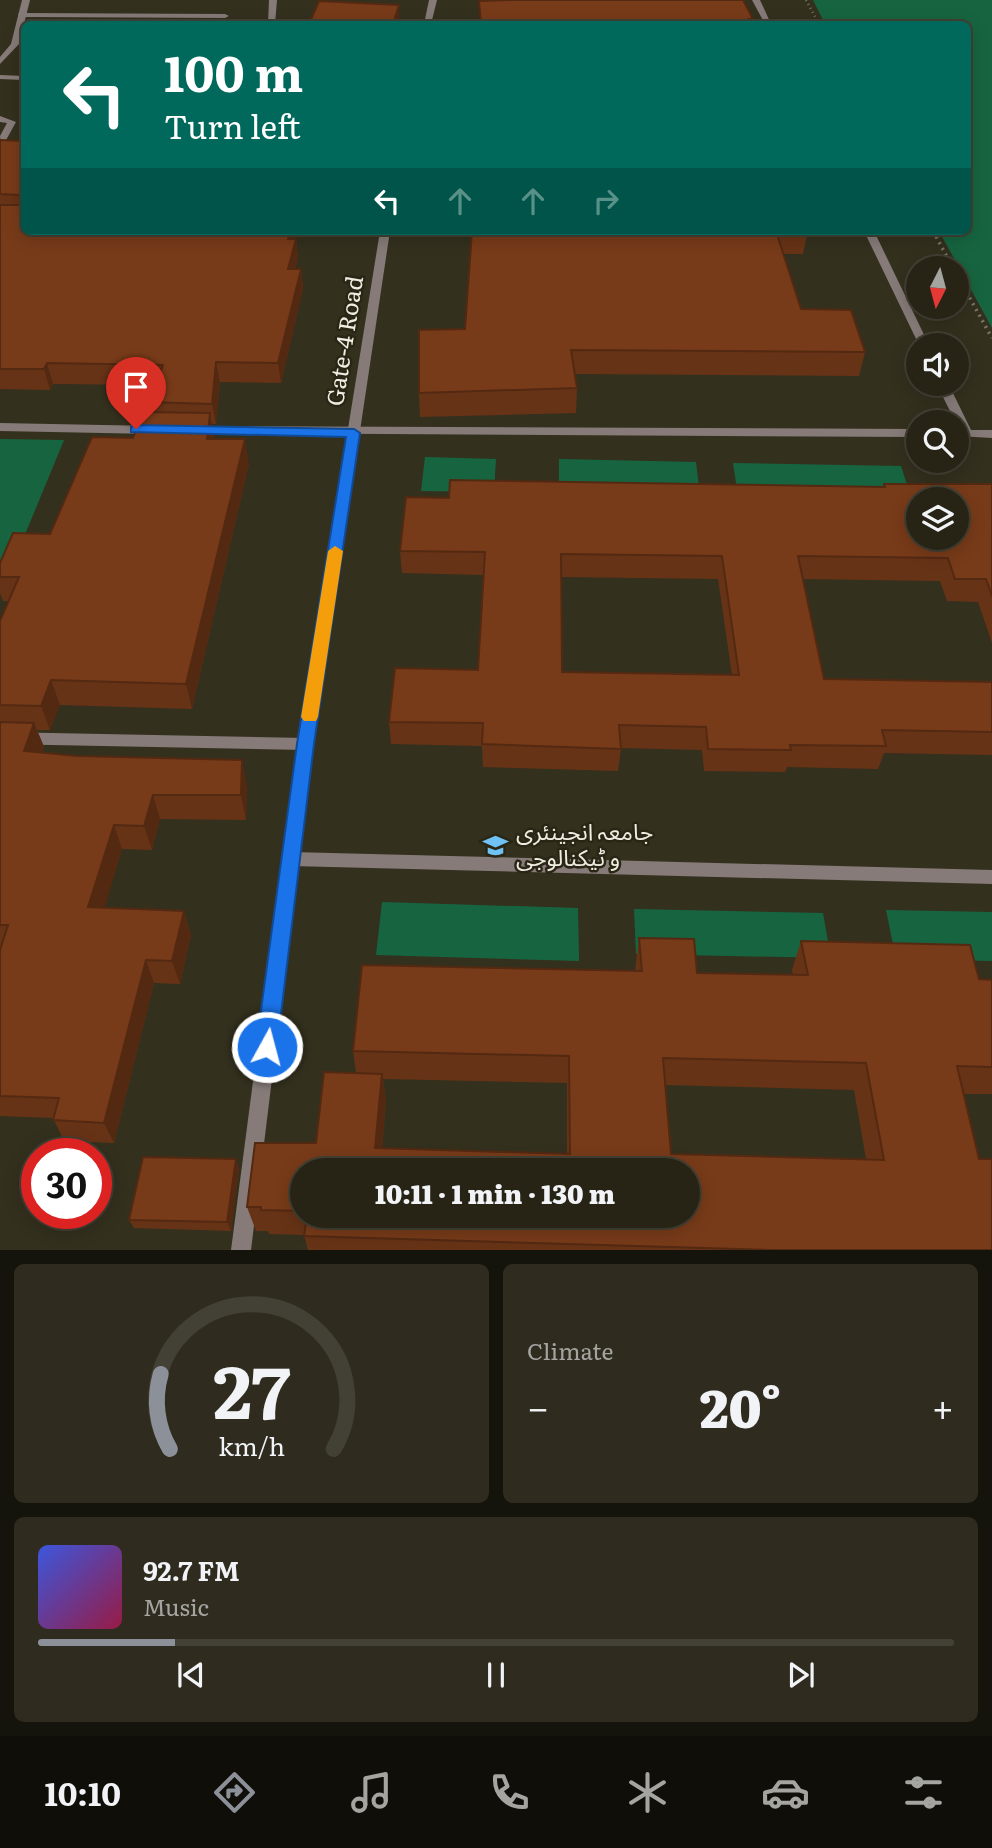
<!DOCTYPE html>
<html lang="en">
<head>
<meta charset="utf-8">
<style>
  :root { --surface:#272416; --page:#2f2c1f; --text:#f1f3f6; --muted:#a4a4a1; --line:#434135; --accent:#8c9099 }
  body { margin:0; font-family:Literata,"Noto Sans Arabic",serif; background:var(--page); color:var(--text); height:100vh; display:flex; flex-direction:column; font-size:26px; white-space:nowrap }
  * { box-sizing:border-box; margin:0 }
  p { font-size:23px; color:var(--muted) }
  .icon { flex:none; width:38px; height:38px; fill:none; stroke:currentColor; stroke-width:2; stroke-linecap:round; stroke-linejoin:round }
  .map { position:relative; height:1250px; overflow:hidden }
  .drawer { display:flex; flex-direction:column; gap:14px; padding:14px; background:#15140c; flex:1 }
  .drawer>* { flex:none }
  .guide { position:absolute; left:21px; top:21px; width:950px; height:214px; border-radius:10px; box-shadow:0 4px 18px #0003,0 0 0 2px var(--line); background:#00695c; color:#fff; overflow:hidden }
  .needle { width:46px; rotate:186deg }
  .tools { position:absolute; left:906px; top:256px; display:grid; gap:14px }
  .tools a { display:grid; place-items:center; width:63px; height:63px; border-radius:50%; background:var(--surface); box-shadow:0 4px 18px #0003,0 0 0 2px var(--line); font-size:35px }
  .speed { position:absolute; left:21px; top:1138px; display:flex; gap:14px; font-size:35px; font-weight:700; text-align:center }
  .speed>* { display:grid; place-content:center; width:91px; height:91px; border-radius:50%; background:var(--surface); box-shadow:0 4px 18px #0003,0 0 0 2px var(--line); line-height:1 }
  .speed .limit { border:10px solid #d22; background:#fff; color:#111 }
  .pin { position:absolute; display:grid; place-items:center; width:60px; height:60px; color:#fff; margin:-72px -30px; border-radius:50% 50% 50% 0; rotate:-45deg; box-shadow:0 0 7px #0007 }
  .pin .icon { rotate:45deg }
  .me { position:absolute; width:77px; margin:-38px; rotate:7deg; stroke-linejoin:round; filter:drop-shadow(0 0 5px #0008) }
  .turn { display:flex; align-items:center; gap:24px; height:147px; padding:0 28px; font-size:32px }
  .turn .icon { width:91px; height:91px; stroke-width:2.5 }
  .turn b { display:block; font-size:49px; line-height:60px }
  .lanes { display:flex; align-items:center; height:66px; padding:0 28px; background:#0003; justify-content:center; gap:35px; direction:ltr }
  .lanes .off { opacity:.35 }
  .big { font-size:52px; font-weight:800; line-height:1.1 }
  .drawer .widget { flex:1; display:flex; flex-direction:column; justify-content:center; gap:10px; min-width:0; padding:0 24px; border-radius:10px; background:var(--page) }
  .drawer .dial { align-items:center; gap:0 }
  .dial svg { height:182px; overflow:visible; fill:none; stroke:var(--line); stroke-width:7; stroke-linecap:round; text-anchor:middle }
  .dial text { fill:var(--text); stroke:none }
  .song { display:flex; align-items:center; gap:21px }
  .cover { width:84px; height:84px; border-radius:10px; background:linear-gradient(135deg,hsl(230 70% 55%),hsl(340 70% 35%)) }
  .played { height:7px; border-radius:4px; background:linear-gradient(90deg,var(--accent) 15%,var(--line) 15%) }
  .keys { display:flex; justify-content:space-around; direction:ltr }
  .heat { display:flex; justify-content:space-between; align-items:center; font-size:38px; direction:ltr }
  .drawer .tiles { flex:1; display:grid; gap:14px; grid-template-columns:1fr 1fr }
  .widget:last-child { grid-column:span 2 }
  .trip { position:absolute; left:290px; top:1158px; width:410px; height:70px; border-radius:35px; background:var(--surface); box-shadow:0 4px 18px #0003,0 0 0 2px var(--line); font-weight:800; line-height:70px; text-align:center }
  .tab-bar { display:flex; height:112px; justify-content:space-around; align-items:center; background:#100e09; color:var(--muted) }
  .tab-bar .icon { width:49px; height:49px }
  .tab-bar .on { color:var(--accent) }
  .tab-bar b { font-size:32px; color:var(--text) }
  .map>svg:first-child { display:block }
</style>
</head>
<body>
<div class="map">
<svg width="992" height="1250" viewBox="0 0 992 1250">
  <rect width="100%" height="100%" fill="#34301e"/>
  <g fill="#176540">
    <polygon points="813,0 992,0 992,328 939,231 968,231 968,24 825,24"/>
    <polygon points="0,439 64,440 0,595"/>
    <polygon points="425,457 496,459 494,492 421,491"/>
    <polygon points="559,459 696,462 700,496 559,493"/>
    <polygon points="733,463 901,466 912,500 738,496"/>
    <polygon points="382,902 578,908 579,961 376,955"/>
    <polygon points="634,909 823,913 831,958 636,954"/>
    <polygon points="886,910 992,912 992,961 896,959"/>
  </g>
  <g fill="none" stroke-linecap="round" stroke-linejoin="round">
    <polyline stroke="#797566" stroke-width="2.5" stroke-dasharray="1 3.5" stroke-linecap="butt" points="806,0 819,24"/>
    <g stroke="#797566" stroke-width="3.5" stroke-dasharray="2 4.5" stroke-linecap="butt">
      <polyline points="933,231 953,268"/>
      <polyline points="957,275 992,338"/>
    </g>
    <g fill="#867b79" fill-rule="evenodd">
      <polygon points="752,0 760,0 771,24 765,24"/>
      <polygon points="19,13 225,14 229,16 225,18 22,17 18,15"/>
      <polygon points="0,75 24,76 24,80 0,79"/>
      <polygon points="0,116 16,122 5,142 1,145 0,136 7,123 0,122"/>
      <polygon points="864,231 874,231 929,345 919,345"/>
      <polygon points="936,383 948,383 971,430 992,430 992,438 957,436 957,430 959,429"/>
      <polygon points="0,423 154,426 160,430 154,434 0,431"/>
      <polygon points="196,426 919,429 919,437 192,433 192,427"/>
      <polygon points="0,732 305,738 310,740 313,744 310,748 305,750 0,744"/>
      <polygon points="291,852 992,870 992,884 291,866 285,864 283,859 285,854"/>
    </g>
    <g fill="#867b79" fill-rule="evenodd">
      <polygon points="22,0 30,0 19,44 0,64 0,57 11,44"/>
      <polygon points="269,0 277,0 275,24 268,24"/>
      <polygon points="429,0 437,0 431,24 424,24"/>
      <polygon points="380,231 390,231 313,744 251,1250 231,1250 297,744"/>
    </g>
  </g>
  <g fill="#673316" fill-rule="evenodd">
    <polygon points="479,1 753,19 752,24 480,24"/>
    <polygon points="0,140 24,141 24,231 298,231 296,239 298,258 295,269 301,269 303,289 281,383 220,382 216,424 212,424 214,439 249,464 192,709 60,705 50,730 37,730 44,747 42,753 247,785 246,820 160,819 152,850 122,849 104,908 184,911 191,935 180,984 154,983 114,1143 64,1141 53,1118 0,1116 0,950 1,948 0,948 0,621 8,601 3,601 0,593 0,563 50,534 133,438 151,412 148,402 155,385 53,384 50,390 0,389"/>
    <polygon points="472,231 808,231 803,254 784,254 801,309 865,352 859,376 575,374 577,388 576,413 420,417 419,393 465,329"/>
    <path d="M884,484H992V643L978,602L947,601L940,581L803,579L824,679L992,682V755L884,753L878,769L787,767L785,772L704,771L702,750L621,748L618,771L483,767L482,746L391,744L389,722L478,670L483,575L402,573L400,551L449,498L883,487ZM561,577L718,579L732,675L562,672Z"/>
    <path d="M639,938L697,973L793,975L792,970L801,941L979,979L992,980V1094H964L992,1250H308L304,1235L269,1234L268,1231H256L247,1207L316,1143L356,1073L353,1051L635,971ZM383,1079L567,1083V1154L382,1149L386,1101ZM665,1085L854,1090L866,1159L671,1154ZM303,1171L688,1216H303Z"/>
    <polygon points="239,1168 231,1231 134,1228 129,1220"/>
  </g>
  <g fill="#542912">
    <polygon points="399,5 399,24 393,24"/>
    <polygon points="290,231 298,231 290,258 288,239"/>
    <polygon points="296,239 298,258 290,289 288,269"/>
    <polygon points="301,269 303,289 281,383 278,363"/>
    <polygon points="216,362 220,382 216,424 212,404"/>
    <polygon points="47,363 53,384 50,390 44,369"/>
    <polygon points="210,413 214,437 212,463 207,439"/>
    <polygon points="245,439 249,464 192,709 186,684"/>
    <polygon points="51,680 60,705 50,730 41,706"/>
    <polygon points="34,723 44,747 34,776 24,751"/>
    <polygon points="242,760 247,785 246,820 241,795"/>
    <polygon points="153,795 160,819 152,850 144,826"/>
    <polygon points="114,825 122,849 98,931 88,907"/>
    <polygon points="184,911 191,935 180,984 172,961"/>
    <polygon points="146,960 154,983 114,1143 104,1123"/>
    <polygon points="382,1074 386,1101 380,1171 375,1148"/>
    <polygon points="236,1159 239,1168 231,1231 227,1222"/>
  </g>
  <g fill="#783b19" stroke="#542912" stroke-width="2" fill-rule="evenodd">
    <polygon points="513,0 743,0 753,19 749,19 751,24 481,24 479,1"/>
    <polygon points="319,1 399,5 393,24 309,24"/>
    <polygon points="0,140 24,141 24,231 290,231 288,239 296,239 288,269 301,269 278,363 216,362 212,404 148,402 163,365 47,363 44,369 0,369 0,205 21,205 19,195 0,194"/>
    <polygon points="472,231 808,231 776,231 801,309 851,310 865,352 571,350 577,388 419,393 419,330 465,329"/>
    <polygon points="143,412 210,413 207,439 245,439 186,684 51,680 41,706 0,705 0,621 19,577 0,577 0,563 13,533 50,534 92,437 133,438"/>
    <path d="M450,480L885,487L884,484H992V596L986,579H955L948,558L798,556L824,679L992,682V732L882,730L886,746L790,745L791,750L708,749L706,727L619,725L621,749L482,744L483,723L389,722L395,668L478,670L485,552L400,551L406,497L449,498ZM919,499H957V537H919ZM561,554L722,556L739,675L562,672Z"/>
    <polygon points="0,722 34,723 24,751 77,756 242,760 241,795 153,795 144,826 114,825 88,907 184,911 172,961 146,960 104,1123 53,1120 59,1098 0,1096 0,950 8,925 0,925"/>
    <path d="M639,938L694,939L697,973L808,975L801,941L970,945L979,979L992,980V1067L957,1066L979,1159H992V1250H770L304,1236L307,1216H688V1171H303V1211L261,1210V1207H247L255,1143H316L324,1072L382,1074L375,1148L570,1154L569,1056L353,1051L362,965L642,971ZM663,1058L866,1063L884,1160L671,1154Z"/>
    <polygon points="143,1157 236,1159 227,1222 129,1220"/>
  </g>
  <polygon fill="#1a73e8" stroke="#114b97" stroke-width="2" points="136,425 354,429 360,433 314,744 277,1047 274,1054 267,1057 259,1054 256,1047 297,744 346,437 131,432 131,427"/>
  <polygon fill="#f59e0b" points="335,546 343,551 318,717 316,721 304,721 301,717 328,551"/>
  <defs>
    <symbol id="university-bare" viewBox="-9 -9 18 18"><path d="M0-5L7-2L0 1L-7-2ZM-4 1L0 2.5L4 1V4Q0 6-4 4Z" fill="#70c1f4" stroke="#2a2615" stroke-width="2.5" paint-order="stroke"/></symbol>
  </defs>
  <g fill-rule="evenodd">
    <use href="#university-bare" x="478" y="828" width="35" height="35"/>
  </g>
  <g text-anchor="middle" stroke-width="5" stroke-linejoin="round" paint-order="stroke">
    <g font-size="23" fill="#efece1" stroke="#2a2615">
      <text transform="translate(345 341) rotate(-81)" y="8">Gate-4 Road</text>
    </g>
    <g font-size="23" fill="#efece1" stroke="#2a2615" text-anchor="start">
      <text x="516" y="840">جامعہ انجینئری<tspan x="516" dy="26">و ٹیکنالوجی</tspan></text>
    </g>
  </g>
</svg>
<div class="tools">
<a><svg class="needle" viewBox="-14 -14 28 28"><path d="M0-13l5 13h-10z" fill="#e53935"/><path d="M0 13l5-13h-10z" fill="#a4a4a1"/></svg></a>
<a><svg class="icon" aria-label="sound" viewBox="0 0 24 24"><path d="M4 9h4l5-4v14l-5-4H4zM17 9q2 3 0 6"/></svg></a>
<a><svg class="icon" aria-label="search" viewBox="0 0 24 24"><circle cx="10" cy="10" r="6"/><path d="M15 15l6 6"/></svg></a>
<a><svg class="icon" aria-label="layers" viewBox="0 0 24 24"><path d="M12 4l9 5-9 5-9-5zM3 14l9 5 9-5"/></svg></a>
</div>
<div class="speed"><div class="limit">30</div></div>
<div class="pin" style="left:136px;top:429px;background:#d93025"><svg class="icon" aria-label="arrive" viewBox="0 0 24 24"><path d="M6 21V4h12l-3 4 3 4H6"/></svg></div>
<svg class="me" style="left:267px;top:1047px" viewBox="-20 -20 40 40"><circle r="17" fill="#1a73e8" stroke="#fff" stroke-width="3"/><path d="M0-11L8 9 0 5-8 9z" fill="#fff"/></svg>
<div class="trip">10:11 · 1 min · 130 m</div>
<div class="guide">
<div class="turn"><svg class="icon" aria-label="left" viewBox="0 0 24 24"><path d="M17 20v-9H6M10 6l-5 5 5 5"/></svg><div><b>100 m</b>Turn left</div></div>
<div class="lanes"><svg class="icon" aria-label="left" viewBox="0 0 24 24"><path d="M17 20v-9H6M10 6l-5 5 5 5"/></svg><svg class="icon off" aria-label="ahead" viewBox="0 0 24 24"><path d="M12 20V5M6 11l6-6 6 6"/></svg><svg class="icon off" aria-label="ahead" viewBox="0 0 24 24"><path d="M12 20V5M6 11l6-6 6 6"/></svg><svg class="icon off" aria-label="right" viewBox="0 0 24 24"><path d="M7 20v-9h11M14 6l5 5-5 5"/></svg></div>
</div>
</div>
<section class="drawer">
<div class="tiles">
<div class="widget dial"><svg viewBox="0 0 100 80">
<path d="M14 69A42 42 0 1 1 86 69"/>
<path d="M14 69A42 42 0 0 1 10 36" stroke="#8c9099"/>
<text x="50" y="56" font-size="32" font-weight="700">27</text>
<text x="50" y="72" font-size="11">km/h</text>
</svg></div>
<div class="widget"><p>Climate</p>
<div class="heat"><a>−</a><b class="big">20°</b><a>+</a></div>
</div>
<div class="widget">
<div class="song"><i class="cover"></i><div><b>92.7 FM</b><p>Music</p></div></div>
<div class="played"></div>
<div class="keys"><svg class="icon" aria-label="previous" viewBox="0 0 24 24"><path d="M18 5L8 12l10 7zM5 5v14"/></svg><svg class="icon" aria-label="pause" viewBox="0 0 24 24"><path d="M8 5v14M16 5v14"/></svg><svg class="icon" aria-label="next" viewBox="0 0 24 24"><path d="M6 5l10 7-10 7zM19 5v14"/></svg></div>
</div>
</div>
</section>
<nav class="tab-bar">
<b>10:10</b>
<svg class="icon on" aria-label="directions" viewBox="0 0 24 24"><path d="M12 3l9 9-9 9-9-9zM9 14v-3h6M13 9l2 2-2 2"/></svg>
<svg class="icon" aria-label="music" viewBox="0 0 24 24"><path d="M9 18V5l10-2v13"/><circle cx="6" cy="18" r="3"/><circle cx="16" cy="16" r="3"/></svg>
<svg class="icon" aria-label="phone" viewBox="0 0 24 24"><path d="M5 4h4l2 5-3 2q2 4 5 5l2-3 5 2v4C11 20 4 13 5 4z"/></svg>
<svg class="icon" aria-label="climate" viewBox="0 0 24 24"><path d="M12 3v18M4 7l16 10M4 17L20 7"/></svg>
<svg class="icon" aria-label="car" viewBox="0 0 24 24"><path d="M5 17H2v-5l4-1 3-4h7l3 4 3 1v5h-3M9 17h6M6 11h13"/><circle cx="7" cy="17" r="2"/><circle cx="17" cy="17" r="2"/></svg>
<svg class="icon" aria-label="filters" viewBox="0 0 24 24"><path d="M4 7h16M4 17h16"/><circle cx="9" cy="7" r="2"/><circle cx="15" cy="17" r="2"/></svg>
</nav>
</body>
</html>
